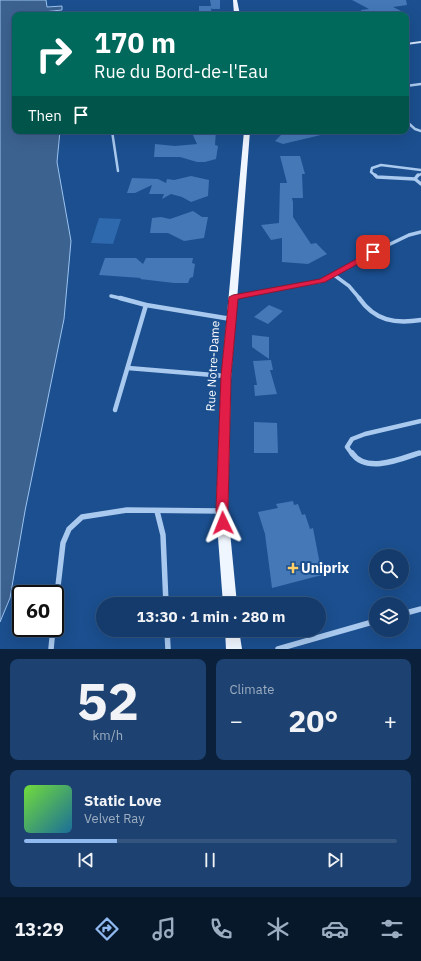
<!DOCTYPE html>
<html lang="en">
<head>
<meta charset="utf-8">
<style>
  :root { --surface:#143b6b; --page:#1d4271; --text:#f1f3f6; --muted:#9dadc1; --line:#33557e; --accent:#90b9f0 }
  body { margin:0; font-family:"IBM Plex Sans",sans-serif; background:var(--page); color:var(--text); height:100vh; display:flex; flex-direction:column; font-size:15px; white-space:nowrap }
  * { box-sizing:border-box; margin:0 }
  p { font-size:13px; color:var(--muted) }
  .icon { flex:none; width:22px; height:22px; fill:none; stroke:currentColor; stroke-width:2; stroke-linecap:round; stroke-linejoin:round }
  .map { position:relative; height:649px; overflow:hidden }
  .drawer { display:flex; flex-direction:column; gap:10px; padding:10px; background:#0b203b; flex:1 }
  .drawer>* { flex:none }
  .top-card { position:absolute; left:12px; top:12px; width:397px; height:122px; border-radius:8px; box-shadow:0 4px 16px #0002,0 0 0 1px var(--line); background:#00695c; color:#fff; overflow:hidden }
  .fabs { position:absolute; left:369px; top:549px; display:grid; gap:8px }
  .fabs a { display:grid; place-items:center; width:40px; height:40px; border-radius:50%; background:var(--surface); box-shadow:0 4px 16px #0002,0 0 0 1px var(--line); font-size:20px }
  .speed { position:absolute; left:12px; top:585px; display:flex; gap:8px; font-size:20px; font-weight:700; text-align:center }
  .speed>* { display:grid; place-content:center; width:52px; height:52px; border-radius:50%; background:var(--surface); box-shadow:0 4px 16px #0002,0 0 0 1px var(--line); line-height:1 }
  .speed .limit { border:2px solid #111; border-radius:6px; background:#fff; color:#111 }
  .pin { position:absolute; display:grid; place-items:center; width:34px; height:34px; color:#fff; margin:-17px; border-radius:8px; box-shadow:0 2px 6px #0006 }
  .me { position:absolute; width:44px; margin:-22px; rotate:358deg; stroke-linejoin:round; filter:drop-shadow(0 0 3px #0008) }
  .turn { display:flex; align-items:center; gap:14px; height:84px; padding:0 16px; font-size:18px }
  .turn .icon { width:52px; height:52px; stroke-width:2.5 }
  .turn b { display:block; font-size:28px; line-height:34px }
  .then { display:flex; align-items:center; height:38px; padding:0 16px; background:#0003; gap:8px; font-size:15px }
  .big { font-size:30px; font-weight:700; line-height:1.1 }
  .drawer .tile { flex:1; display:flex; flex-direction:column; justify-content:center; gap:6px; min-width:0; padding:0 14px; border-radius:8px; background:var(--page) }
  .drawer .dial { align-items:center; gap:0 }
  .dial b { font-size:52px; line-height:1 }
  .song { display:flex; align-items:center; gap:12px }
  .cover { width:48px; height:48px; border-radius:6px; background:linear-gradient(135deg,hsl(100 70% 55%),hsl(200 70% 35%)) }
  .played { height:4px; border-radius:2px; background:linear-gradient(90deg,var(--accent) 25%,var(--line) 25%) }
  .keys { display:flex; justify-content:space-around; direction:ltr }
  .heat { display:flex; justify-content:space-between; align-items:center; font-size:22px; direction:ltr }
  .drawer .tiles { flex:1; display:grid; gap:10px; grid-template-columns:1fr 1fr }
  .tile:last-child { grid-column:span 2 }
  .trip { position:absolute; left:96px; top:597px; width:230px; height:40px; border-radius:20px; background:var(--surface); box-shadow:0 4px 16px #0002,0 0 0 1px var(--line); font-weight:700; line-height:40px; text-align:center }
  .dock { display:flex; height:64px; justify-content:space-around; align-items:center; background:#08182b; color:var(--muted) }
  .dock .icon { width:28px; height:28px }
  .dock .active { color:var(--accent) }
  .dock b { font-size:18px; color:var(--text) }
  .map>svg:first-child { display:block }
</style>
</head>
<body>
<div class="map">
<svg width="421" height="649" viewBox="0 0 421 649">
  <rect width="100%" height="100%" fill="#1b4f8f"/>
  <polygon fill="#2e69ad" points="99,218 121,219 113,244 91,243"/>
  <polygon fill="#3c6290" stroke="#9cc4f0" points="0,0 46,0 47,7 62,6 62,10 43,12 46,15 15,15 15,131 60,131 57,162 71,241 64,319 25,511 10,598 0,622"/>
  <g fill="#4478b7">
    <polygon points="210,0 220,0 220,9 212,9 211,8 212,15 199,15 199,6 211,6"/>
    <polygon points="352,0 406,0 407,5 393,7 409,15 362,15 361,10 369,9"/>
    <polygon points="191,131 216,131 215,145 218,146 216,159 205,162 197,162 180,157 154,157 155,144 175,146 197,144"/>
    <polygon points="285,131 325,131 325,134 283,144 275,141"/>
    <polygon points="280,156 300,156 305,174 302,174 303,198 292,198 293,202 293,217 311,244 316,243 327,254 308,264 282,262 282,238 271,240 261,225 279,223 280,183 287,183"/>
    <polygon points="191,176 209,180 208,196 191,202 182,197 171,194 162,199 164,194 149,194 152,185 135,193 127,193 132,178 158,179 166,183 167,179 174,180"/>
    <polygon points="193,211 202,217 208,217 204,238 184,241 168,233 150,233 152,218 161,217 170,219"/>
    <polygon points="105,258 136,258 143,264 146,258 193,258 192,263 195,264 193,277 190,278 188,283 174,283 140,279 141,278 99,275"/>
    <polygon points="269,305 283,311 268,324 254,317"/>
    <polygon points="252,335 269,337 269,359 252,347"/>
    <polygon points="271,360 273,370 270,370 277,394 255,396 254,385 257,385 253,361"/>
    <polygon points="254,422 277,423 278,453 254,453"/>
    <polygon points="293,501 294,505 298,504 302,515 305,514 310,529 313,528 322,575 272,588 265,534 258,512 278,508 276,504"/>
  </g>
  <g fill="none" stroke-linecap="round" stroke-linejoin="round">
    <g stroke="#a9c9ee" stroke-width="2.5">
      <polyline points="406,86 421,84"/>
      <polyline points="406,121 415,129 421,131"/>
      <polyline points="112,131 118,171"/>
      <polyline points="376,176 371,172 372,168 381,165 421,170"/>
      <polyline points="417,176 421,174"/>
    </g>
    <g stroke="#a9c9ee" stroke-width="3.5">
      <polyline points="375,175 377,177 415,179"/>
      <polyline points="418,175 415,179 421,184"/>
      <polyline points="334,275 349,286 360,299"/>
      <polyline points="111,296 124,299"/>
      <polyline points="233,297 322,281 384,247 409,235 421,232"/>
    </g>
    <g stroke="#a9c9ee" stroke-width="4.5">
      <polyline points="120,298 146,305 231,319"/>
      <path d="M359,298C375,321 395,324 421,320"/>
      <polyline points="128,368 225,376"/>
      <polyline points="115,410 146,305"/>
      <polyline points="352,454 347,447 352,439 365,434 421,421"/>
      <polyline points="416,454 421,453"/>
    </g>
    <g stroke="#a9c9ee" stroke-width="5.5">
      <path d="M352,453C366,474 401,459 419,453"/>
      <polyline points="157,511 163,535 166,604"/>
      <polyline points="55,612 63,543 69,529 82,517 127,510 220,511"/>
      <polyline points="402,614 421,609"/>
      <polyline points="167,630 168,649"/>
      <polyline points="51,649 53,628"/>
      <polyline points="278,649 376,621"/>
    </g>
    <polygon fill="#d6e6fa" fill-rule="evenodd" points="421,41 421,43 406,45 406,43"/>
    <g fill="#f0f6ff" fill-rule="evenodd">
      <polygon points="233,0 237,0 240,15 234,15"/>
      <polygon points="244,131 250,131 231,379 228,511 237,604 223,604 216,511 221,379"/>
      <polygon points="225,630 239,630 242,649 226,649"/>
    </g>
  </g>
  <polygon fill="#e11d48" stroke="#92132f" points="373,250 376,251 376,254 325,282 238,299 231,376 228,510 229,523 228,527 223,528 219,527 216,510 221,376 229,297 233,295 320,279"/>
  <path fill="#ffd166" stroke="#1b4f8f" stroke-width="1.5" d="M291 562h4v4h4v4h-4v4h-4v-4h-4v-4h4z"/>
  <g text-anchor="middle" stroke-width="4" stroke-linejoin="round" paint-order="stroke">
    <g font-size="12" fill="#fff" stroke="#1b4f8f">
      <text transform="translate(213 366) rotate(-87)" y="4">Rue Notre-Dame</text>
    </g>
    <g font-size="14" font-weight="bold" fill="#fff" stroke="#1b4f8f" text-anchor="start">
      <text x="301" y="573">Uniprix</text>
    </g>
  </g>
</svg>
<div class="fabs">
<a><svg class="icon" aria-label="search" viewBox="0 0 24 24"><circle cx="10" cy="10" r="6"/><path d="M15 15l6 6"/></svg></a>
<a><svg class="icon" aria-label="layers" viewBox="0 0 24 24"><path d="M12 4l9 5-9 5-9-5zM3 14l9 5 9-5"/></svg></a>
</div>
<div class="speed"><div class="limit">60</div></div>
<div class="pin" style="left:373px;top:252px;background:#d93025"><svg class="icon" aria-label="arrive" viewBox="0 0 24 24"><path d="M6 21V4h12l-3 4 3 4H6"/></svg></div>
<svg class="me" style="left:223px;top:523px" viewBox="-20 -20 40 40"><path d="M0-17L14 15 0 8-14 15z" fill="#e11d48" stroke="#fff" stroke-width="4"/></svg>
<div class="trip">13:30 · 1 min · 280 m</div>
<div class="top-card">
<div class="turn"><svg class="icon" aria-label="right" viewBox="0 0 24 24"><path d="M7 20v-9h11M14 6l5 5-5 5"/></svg><div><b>170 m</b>Rue du Bord-de-l'Eau</div></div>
<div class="then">Then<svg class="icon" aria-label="arrive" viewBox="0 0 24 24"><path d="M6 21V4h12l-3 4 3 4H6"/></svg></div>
</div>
</div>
<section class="drawer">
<div class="tiles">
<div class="tile dial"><b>52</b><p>km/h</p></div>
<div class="tile"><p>Climate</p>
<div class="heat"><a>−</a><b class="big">20°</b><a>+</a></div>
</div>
<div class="tile">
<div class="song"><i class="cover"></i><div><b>Static Love</b><p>Velvet Ray</p></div></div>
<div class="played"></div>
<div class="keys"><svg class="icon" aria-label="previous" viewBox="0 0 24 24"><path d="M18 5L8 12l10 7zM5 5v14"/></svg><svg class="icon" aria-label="pause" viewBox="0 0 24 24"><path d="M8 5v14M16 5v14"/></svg><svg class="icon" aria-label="next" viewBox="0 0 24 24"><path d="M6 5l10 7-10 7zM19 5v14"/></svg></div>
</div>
</div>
</section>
<nav class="dock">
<b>13:29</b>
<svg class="icon active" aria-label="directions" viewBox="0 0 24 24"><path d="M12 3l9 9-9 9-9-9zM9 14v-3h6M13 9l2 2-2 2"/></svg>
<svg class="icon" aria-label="music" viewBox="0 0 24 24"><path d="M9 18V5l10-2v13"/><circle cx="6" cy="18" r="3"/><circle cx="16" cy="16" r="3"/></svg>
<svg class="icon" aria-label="phone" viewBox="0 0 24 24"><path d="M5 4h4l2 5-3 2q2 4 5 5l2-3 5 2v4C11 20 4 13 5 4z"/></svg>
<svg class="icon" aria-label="climate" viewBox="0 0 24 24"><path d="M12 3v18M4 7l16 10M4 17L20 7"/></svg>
<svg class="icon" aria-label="car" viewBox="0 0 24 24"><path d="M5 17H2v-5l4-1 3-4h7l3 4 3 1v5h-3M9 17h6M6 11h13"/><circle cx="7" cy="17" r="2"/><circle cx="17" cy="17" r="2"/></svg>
<svg class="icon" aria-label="filters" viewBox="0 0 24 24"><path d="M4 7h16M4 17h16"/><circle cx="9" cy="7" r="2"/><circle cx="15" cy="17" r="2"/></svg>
</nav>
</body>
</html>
